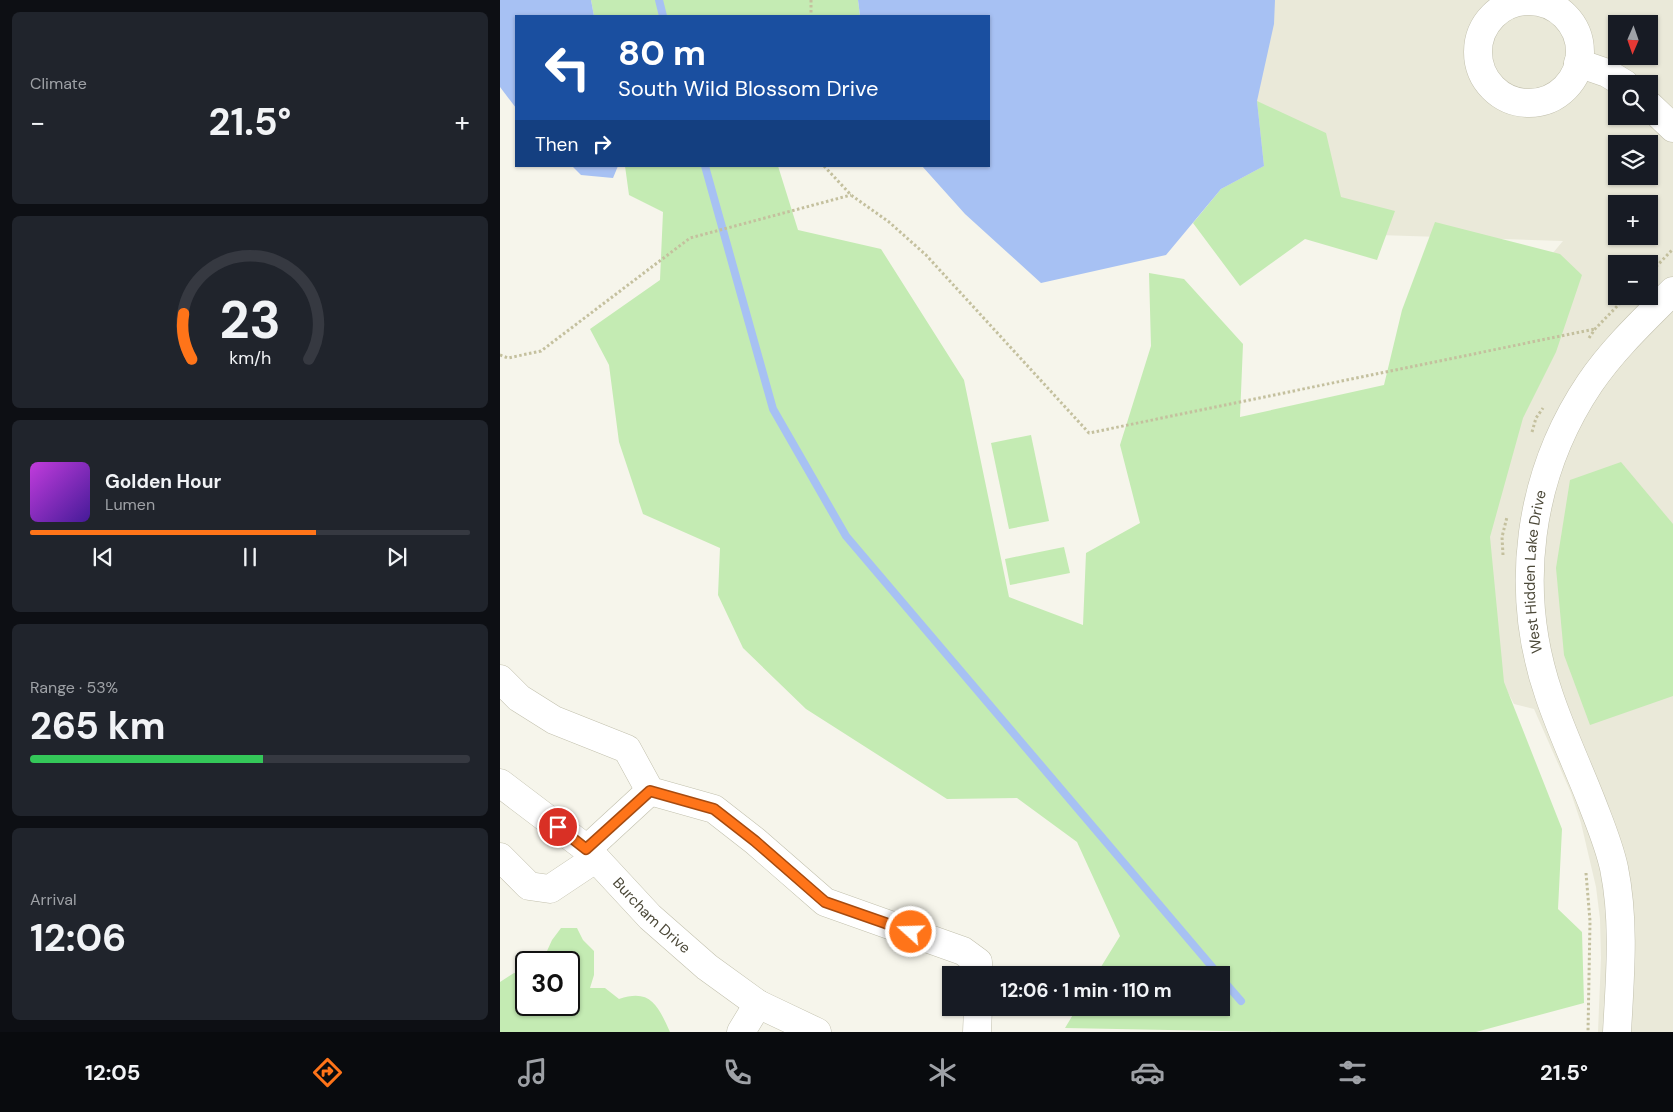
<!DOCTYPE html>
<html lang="en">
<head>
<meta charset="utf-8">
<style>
  :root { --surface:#171b24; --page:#20242c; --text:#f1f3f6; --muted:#9ea1a6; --line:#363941; --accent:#ff7419 }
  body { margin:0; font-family:"DM Sans",sans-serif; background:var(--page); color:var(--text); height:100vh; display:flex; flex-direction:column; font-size:19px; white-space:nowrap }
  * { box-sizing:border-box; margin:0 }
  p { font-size:16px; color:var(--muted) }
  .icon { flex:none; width:28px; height:28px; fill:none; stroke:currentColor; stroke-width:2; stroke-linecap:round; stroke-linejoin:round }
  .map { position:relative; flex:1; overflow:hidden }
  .side { display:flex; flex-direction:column; gap:12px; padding:12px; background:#0d0f14; width:500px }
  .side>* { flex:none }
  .guide { position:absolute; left:15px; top:15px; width:475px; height:152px; border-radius:0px; box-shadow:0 1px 4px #0004; background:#1a4fa0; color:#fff; overflow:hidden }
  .needle { width:32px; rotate:182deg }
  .controls { position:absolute; left:1108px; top:15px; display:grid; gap:10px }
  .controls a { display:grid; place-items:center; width:50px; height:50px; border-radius:0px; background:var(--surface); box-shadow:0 1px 4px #0004; font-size:25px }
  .speed { position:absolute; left:15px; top:951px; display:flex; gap:10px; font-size:25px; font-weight:700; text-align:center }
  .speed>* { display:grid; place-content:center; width:65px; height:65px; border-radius:50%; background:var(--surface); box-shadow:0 1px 4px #0004; line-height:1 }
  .speed .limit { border:2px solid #111; border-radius:8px; background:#fff; color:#111 }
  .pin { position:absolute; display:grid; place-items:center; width:42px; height:42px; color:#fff; margin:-21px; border:2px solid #fff; border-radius:50%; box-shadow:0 1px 5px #0007 }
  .me { position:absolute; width:55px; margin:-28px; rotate:290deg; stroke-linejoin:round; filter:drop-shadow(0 0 4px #0008) }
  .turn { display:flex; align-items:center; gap:18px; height:105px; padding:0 20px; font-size:22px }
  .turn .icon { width:65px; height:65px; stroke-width:2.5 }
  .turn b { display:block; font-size:35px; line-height:42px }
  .then { display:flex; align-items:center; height:48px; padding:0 20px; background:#0003; gap:10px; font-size:19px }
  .big { font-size:38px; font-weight:700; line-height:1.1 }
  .side .widget { flex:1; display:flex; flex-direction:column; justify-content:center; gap:8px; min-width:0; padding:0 18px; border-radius:8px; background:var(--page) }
  .side .dial { align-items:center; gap:0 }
  .dial svg { height:130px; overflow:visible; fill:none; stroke:var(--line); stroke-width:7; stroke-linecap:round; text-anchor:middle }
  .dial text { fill:var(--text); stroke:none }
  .song { display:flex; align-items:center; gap:15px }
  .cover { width:60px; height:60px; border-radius:8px; background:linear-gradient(135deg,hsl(290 70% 55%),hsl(260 70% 35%)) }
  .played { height:5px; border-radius:2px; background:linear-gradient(90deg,var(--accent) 65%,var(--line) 65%) }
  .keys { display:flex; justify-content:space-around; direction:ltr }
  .heat { display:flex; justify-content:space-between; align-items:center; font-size:28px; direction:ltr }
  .charge { height:8px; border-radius:4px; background:linear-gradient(90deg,#34c759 53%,var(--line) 0) }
  .trip { position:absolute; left:442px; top:966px; width:288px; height:50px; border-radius:0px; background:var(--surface); box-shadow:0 1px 4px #0004; font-weight:700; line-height:50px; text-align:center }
  .dock { display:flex; height:80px; justify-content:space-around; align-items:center; background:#090b0e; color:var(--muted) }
  .dock .icon { width:35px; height:35px }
  .dock .selected { color:var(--accent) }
  .dock b { font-size:22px; color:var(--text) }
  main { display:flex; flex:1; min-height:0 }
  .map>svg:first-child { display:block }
</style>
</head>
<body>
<main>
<section class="side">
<div class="widget"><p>Climate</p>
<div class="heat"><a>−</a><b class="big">21.5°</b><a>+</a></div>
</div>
<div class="widget dial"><svg viewBox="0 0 100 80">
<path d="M14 69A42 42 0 1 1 86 69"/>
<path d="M14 69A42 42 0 0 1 9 41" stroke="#ff7419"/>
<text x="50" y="56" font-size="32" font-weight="700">23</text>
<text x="50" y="72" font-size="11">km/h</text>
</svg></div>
<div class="widget">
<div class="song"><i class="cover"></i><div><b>Golden Hour</b><p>Lumen</p></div></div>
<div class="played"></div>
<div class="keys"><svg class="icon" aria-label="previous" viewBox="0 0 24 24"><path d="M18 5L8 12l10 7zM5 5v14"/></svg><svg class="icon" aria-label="pause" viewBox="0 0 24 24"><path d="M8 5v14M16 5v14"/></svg><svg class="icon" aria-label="next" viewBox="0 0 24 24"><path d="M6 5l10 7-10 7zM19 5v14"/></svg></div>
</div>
<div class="widget"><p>Range · 53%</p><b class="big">265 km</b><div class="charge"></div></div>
<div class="widget"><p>Arrival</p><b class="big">12:06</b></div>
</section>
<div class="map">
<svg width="1173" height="1032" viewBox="0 0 1173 1032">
  <rect width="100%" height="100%" fill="#f6f5eb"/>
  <path fill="#eae9d9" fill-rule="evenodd" d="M729,0H1173V1032H1098L1101,958L1100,919L1096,887L1081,823L1071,793L1034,709L1014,704L997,672L971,604L1041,267L1063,241L722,230ZM1116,24H1149V56H1116ZM1116,84H1149V116H1116ZM1116,144H1149V176H1116ZM1116,204H1149V236H1116ZM1116,264H1149V296H1116Z"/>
  <g fill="#c4ebb3">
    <polygon points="91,0 358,0 360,16 94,16"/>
    <polygon points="757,101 826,133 841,197 895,211 877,260 805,239 740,286 693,223 721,189 764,166"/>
    <polygon points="125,166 278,166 298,230 381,249 464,380 509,597 583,625 586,553 640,523 620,445 651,346 649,273 684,279 743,344 740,417 884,385 902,310 935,222 1060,254 1082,275 1056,352 1023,418 990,537 1004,682 1062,829 1058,909 1082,932 1084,1003 976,1032 778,1032 565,1028 577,1008 721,1008 721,975 596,975 620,936 577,842 517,798 447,799 306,709 243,648 218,595 220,548 143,514 119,442 109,365 90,329 160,280 163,212 129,195"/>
    <polygon points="531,435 549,521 509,529 491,443"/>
    <polygon points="1121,462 1173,524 1173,696 1090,725 1064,655 1056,568 1070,480"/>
    <polygon points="564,547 570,573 510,585 505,559"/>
    <path d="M61,928H77L83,940L94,951V975L90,988H105L119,999C151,988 158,1006 170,1032H0V982L14,973L26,974V1005H69V962H42L52,940Z"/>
  </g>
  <g fill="#a7c1f3">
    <polygon points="0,0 91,0 94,16 16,16 16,108 0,87"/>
    <polygon points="358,0 775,0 774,24 757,101 764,166 721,189 666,255 541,283 465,214 422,166 489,166 489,16 360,16"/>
    <polygon points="72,166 118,166 113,178 81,175"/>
  </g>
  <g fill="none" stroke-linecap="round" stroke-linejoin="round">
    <g stroke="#a7c1f3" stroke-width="8">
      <polyline points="159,0 163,16"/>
      <polyline points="205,166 273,409 346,536 719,975"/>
      <polyline points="721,978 741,1001"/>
    </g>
    <defs>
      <g id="minor">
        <circle cx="1029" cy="52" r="51"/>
        <polyline points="1078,63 1107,73 1125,84"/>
        <polyline points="1149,105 1173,128"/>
        <polyline points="0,679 19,698 54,720 127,749 150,791 214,809 255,841 325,902 463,951 478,962 478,975"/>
        <path id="s1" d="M0,783L87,849L150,917L207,967L258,1004L317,1032"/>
        <polyline points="87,849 150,791"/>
        <polyline points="0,857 29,886 50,889 95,859"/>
        <polyline points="241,1032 258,1004"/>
        <polyline points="477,1032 478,1008"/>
        <path id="s2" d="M1117,1032C1120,977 1125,922 1114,868C1109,845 1100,824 1092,803C1078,767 1061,731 1049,695C1013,590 1028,475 1090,383C1113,349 1144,320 1173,291"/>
      </g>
    </defs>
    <use href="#minor" stroke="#c2c0ad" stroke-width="29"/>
    <g stroke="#c4c09e" stroke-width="3" stroke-dasharray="2.5 2.5" stroke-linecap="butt">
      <polyline points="311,0 311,16"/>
      <polyline points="324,166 351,195 389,222 426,255 589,433 1095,329"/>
      <polyline points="1149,274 1173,249"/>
      <polyline points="1089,338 1095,329 1127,296"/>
      <polyline points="0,355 8,358 41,351 190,238 351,195"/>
      <polyline points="1032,432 1036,418 1043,408"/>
      <polyline points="1003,555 1002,537 1007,517"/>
      <polyline points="1086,873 1090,921 1088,1032"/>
    </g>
    <use href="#minor" stroke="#fff" stroke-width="28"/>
  </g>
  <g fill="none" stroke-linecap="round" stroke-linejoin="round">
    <defs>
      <polyline id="route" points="58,827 86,849 150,791 214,809 255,841 325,902 411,932"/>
    </defs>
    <use href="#route" stroke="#a64b10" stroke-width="12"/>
    <use href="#route" stroke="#ff7419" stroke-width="9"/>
  </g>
  <g text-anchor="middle" stroke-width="4" stroke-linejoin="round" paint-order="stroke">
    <g font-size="15" fill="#4b4838" stroke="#fff">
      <text dy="5" stroke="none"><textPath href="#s2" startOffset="475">West Hidden Lake Drive</textPath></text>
      <text dy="5" stroke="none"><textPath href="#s1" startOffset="202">Burcham Drive</textPath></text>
    </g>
  </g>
</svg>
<div class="controls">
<a><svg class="needle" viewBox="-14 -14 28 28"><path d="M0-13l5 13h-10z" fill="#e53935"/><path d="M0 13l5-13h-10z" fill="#9ea1a6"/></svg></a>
<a><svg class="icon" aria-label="search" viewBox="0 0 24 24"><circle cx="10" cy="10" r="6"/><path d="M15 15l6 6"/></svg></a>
<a><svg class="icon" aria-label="layers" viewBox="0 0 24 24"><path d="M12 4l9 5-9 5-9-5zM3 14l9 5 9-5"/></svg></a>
<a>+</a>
<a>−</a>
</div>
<div class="speed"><div class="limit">30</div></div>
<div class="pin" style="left:58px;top:827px;background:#d93025"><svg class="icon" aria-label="arrive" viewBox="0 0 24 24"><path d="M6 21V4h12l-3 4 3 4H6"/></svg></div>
<svg class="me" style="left:411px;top:932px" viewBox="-20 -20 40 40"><circle r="17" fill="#ff7419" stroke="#fff" stroke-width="3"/><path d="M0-11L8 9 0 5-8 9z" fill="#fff"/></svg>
<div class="trip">12:06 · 1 min · 110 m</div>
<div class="guide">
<div class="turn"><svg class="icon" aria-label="left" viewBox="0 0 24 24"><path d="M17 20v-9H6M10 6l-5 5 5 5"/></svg><div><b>80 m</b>South Wild Blossom Drive</div></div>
<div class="then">Then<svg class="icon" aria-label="right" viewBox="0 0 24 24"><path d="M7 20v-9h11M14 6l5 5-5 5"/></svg></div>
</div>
</div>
</main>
<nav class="dock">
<b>12:05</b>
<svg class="icon selected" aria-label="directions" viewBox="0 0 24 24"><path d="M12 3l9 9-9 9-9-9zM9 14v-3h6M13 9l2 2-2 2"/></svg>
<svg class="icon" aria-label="music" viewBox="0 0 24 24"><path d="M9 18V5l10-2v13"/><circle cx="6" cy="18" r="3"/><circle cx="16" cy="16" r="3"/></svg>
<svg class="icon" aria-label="phone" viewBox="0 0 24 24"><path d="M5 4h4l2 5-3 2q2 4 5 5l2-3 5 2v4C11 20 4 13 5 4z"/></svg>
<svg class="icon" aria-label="climate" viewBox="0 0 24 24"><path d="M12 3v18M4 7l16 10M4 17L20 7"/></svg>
<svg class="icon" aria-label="car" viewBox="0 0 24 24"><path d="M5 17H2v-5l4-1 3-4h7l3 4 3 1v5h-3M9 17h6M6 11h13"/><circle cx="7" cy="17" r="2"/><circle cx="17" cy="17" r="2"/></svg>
<svg class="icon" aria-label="filters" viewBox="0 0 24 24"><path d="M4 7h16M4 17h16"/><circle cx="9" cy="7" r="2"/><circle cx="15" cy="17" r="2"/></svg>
<b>21.5°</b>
</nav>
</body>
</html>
